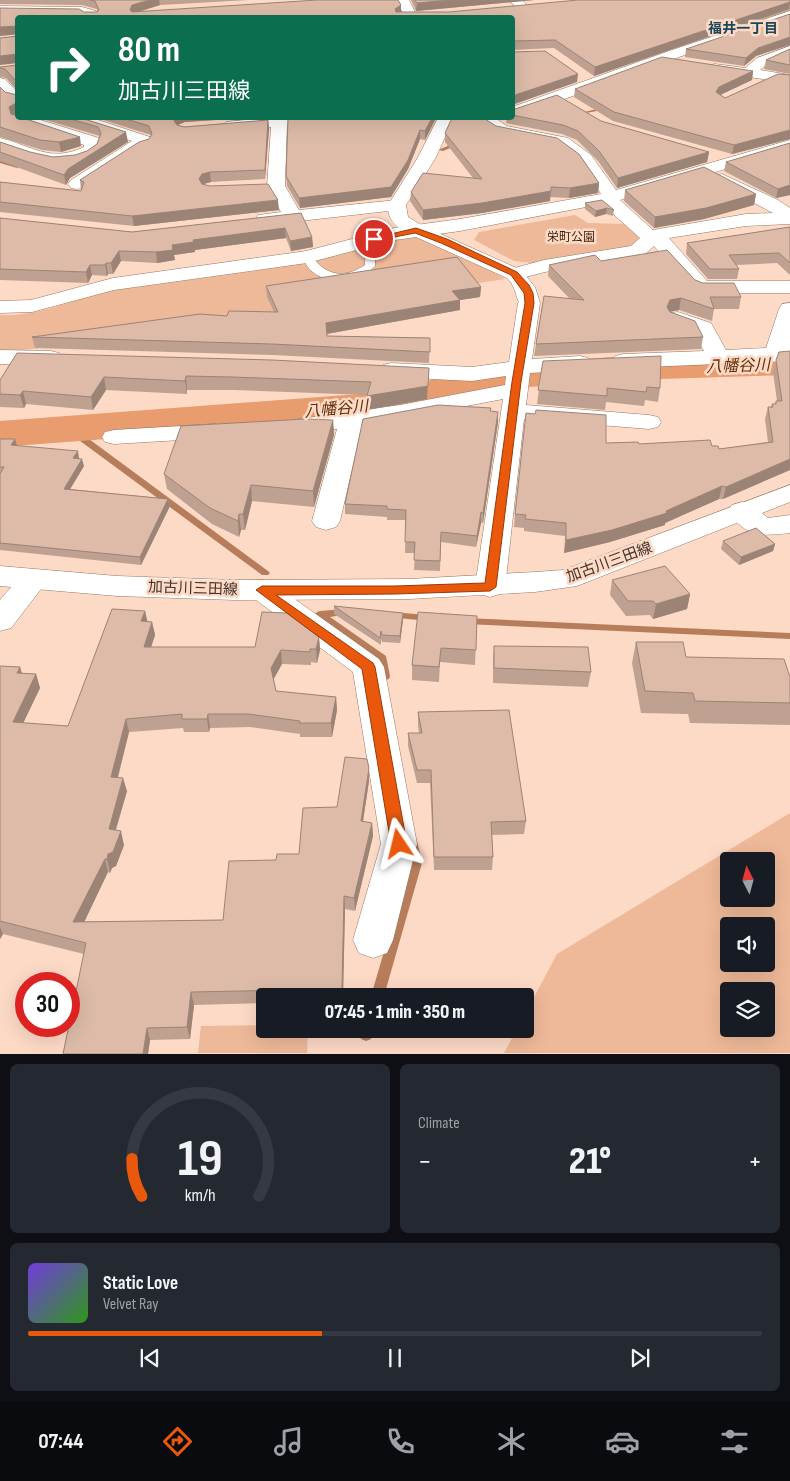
<!DOCTYPE html>
<html lang="en">
<head>
<meta charset="utf-8">
<style>
  :root { --surface:#171b24; --page:#242831; --text:#f1f3f6; --muted:#9ea1a6; --line:#363941; --accent:#ea580c }
  body { margin:0; font-family:"Sofia Sans Condensed","Noto Sans JP",sans-serif; background:var(--page); color:var(--text); height:100vh; display:flex; flex-direction:column; font-size:19px; white-space:nowrap }
  * { box-sizing:border-box; margin:0 }
  p { font-size:16px; color:var(--muted) }
  .icon { flex:none; width:28px; height:28px; fill:none; stroke:currentColor; stroke-width:2; stroke-linecap:round; stroke-linejoin:round }
  .map { position:relative; height:1054px; overflow:hidden }
  .sheet { display:flex; flex-direction:column; gap:10px; padding:10px; background:#0d0f14; flex:1 }
  .sheet>* { flex:none }
  .banner { position:absolute; left:15px; top:15px; width:500px; height:105px; border-radius:5px; box-shadow:0 5px 20px #0002; background:#0b6e4f; color:#fff; overflow:hidden }
  .needle { width:32px; rotate:354deg }
  .controls { position:absolute; left:720px; top:852px; display:grid; gap:10px }
  .controls a { display:grid; place-items:center; width:55px; height:55px; border-radius:5px; background:var(--surface); box-shadow:0 5px 20px #0002; font-size:25px }
  .speed { position:absolute; left:15px; top:972px; display:flex; gap:10px; font-size:25px; font-weight:700; text-align:center }
  .speed>* { display:grid; place-content:center; width:65px; height:65px; border-radius:50%; background:var(--surface); box-shadow:0 5px 20px #0002; line-height:1 }
  .speed .limit { border:8px solid #d22; background:#fff; color:#111 }
  .pin { position:absolute; display:grid; place-items:center; width:42px; height:42px; color:#fff; margin:-21px; border:2px solid #fff; border-radius:50%; box-shadow:0 1px 5px #0007 }
  .me { position:absolute; width:55px; margin:-28px; rotate:350deg; stroke-linejoin:round; filter:drop-shadow(0 0 4px #0008) }
  .turn { display:flex; align-items:center; gap:18px; height:105px; padding:0 20px; font-size:22px }
  .turn .icon { width:65px; height:65px; stroke-width:2.5 }
  .turn b { display:block; font-size:35px; line-height:42px }
  .big { font-size:38px; font-weight:800; line-height:1.1 }
  .sheet .widget { flex:1; display:flex; flex-direction:column; justify-content:center; gap:8px; min-width:0; padding:0 18px; border-radius:8px; background:var(--page) }
  .sheet .dial { align-items:center; gap:0 }
  .dial svg { height:130px; overflow:visible; fill:none; stroke:var(--line); stroke-width:7; stroke-linecap:round; text-anchor:middle }
  .dial text { fill:var(--text); stroke:none }
  .song { display:flex; align-items:center; gap:15px }
  .cover { width:60px; height:60px; border-radius:8px; background:linear-gradient(135deg,hsl(260 70% 55%),hsl(110 70% 35%)) }
  .played { height:5px; border-radius:2px; background:linear-gradient(90deg,var(--accent) 40%,var(--line) 40%) }
  .keys { display:flex; justify-content:space-around; direction:ltr }
  .heat { display:flex; justify-content:space-between; align-items:center; font-size:28px; direction:ltr }
  .sheet .tiles { flex:1; display:grid; gap:10px; grid-template-columns:1fr 1fr }
  .widget:last-child { grid-column:span 2 }
  .trip { position:absolute; left:256px; top:988px; width:278px; height:50px; border-radius:5px; background:var(--surface); box-shadow:0 5px 20px #0002; font-weight:800; line-height:50px; text-align:center }
  .tab-bar { display:flex; height:80px; justify-content:space-around; align-items:center; background:#090b0e; color:var(--muted) }
  .tab-bar .icon { width:35px; height:35px }
  .tab-bar .active { color:var(--accent) }
  .tab-bar b { font-size:22px; color:var(--text) }
  .map>svg:first-child { display:block }
</style>
</head>
<body>
<div class="map">
<svg width="790" height="1054" viewBox="0 0 790 1054">
  <rect width="100%" height="100%" fill="#fddac6"/>
  <g fill="#eeb999" fill-rule="evenodd">
    <polygon points="575,215 588,223 626,224 642,238 626,249 532,263 514,261 474,240 479,232"/>
    <path d="M409,237H417L489,268L505,279L80,343L0,353V315C41,317 79,296 118,289C215,271 313,257 409,237Z"/>
    <path d="M790,813V1053H504L517,1029H525V1014L557,954ZM729,861H766V899H729ZM729,926H766V964H729ZM729,991H766V1029H729Z"/>
    <polygon points="265,1025 265,1029 308,1029 307,1053 198,1053 201,1026"/>
  </g>
  <g fill="none" stroke-linecap="round" stroke-linejoin="round">
    <g fill="#b77c5a" fill-rule="evenodd">
      <polygon points="606,107 608,108 608,109 586,113 584,112"/>
      <polygon points="457,142 462,143 443,151 438,150"/>
      <polygon points="0,159 19,165 20,166 17,168 0,163"/>
      <polygon points="68,428 74,428 268,571 270,573 268,575 262,575 68,432 67,430"/>
      <polygon points="345,609 348,610 350,612 348,614 330,617 386,656 390,676 389,679 385,680 381,679 377,661 315,614 317,612 320,611"/>
      <polygon points="391,612 428,615 431,616 433,618 431,620 428,621 388,617 386,615 388,613"/>
      <polygon points="466,618 790,633 790,639 466,624 463,623 461,621 463,619"/>
      <polygon points="413,840 417,841 422,863 384,996 371,996 410,863 407,845 409,841"/>
      <polygon points="360,1029 374,1029 371,1039 366,1041 361,1039 359,1034"/>
    </g>
    <polygon fill="#e99c6e" fill-rule="evenodd" points="790,351 790,375 628,380 500,389 372,419 0,447 0,421 372,393 500,365 628,356"/>
    <defs>
      <path id="service" d="M371,236L376,239L375,266C362,281 330,285 314,273C308,269 305,262 302,257L303,255H311C325,275 343,280 365,265L366,239Z"/>
      <g id="minor">
        <polygon points="509,0 522,0 529,7 527,10 519,10"/>
        <polygon points="0,6 82,7 96,11 98,18 85,18 81,15 0,14"/>
        <polygon points="790,11 790,19 679,57 518,116 512,118 511,118 512,107 669,51"/>
        <polygon points="790,46 790,55 767,64 760,70 790,75 790,83 715,72 710,71 708,68 710,65 715,64 745,68 757,58"/>
        <polygon points="0,78 5,79 18,93 18,102 7,99 0,91"/>
        <path d="M18,114V118H34L99,138L101,142C100,153 97,154 88,159C58,173 29,158 0,149V138C33,146 50,163 84,147V145L14,121L12,118Z"/>
        <polygon points="92,118 150,137 152,143 150,147 140,150 83,188 77,189 71,188 68,184 71,180 132,141 85,125 83,122 85,119"/>
        <polygon points="265,118 326,118 324,121 287,125 285,186 299,210 397,200 403,201 406,205 403,209 397,210 265,225 258,223 256,219 258,215 281,212 267,186 271,127 232,130 226,128 224,125 226,122"/>
        <path d="M477,118H495L507,126L568,138L591,155L616,190L790,140V150L620,200L653,230L746,214L773,213L716,183L713,179L716,175L722,174L778,200L790,208V224L746,226L669,238L707,281H790V293H701L694,291L654,246L644,255L637,257L545,272L514,280L507,278L504,274L507,270L544,260L631,246L640,238L602,204L460,231L395,240L307,263L114,290L32,312L0,313V301L31,300L113,278L306,251L394,228L460,219L601,194C589,174 577,157 557,145L496,133Z"/>
        <polygon points="529,297 536,299 540,303 532,359 580,356 588,358 591,363 588,368 580,370 530,373 526,405 649,415 658,417 661,422 658,427 649,429 524,419 505,587 500,594 490,597 480,594 475,587 503,399 362,426 340,521 336,527 326,530 316,527 312,521 337,429 295,433 286,431 283,426 286,421 400,405 505,385 506,376 472,381 391,377 383,375 379,370 383,365 391,363 472,367 509,362 518,303 522,299"/>
        <polygon points="790,303 790,361 623,368 615,366 612,361 615,356 623,354 704,351 694,332 670,323 667,318 670,313 678,312 711,323 726,350 766,348 779,309 782,304"/>
        <polygon points="0,350 51,351 59,353 62,358 59,363 51,365 0,364"/>
        <polygon points="215,424 224,426 227,431 224,436 215,438 114,444 105,442 102,437 105,432 114,430"/>
        <path d="M742,502L752,505L768,518L790,515V533C762,536 746,538 728,511L732,505Z"/>
        <polygon points="33,570 43,573 48,580 11,628 0,631 0,600 23,573"/>
        <polygon points="262,580 272,583 379,659 384,667 417,844 393,940 387,953 373,958 359,953 353,940 381,844 353,672 252,597 247,590 252,583"/>
      </g>
      <g id="tertiary">
        <polygon points="397,0 409,0 418,18 405,18"/>
        <path d="M438,118H454L435,159L406,205L408,217L423,226L521,270L535,287L540,303L536,307L529,309L522,307C514,297 518,289 507,278L405,232C395,226 387,218 388,205L417,159Z"/>
      </g>
      <polygon id="primary" points="790,485 790,502 577,586 535,592 409,599 235,600 117,596 0,586 0,566 117,576 235,580 409,579 535,572 563,570"/>
    </defs>
    <use href="#service" stroke="#967765" stroke-width="1"/>
    <use href="#minor" stroke="#967765" stroke-width="1"/>
    <use href="#tertiary" stroke="#967765" stroke-width="1"/>
    <use href="#primary" stroke="#967765" stroke-width="1"/>
    <use href="#service" fill="#fff" fill-rule="evenodd"/>
    <use href="#minor" fill="#fff" fill-rule="evenodd"/>
    <use href="#tertiary" fill="#fff" fill-rule="evenodd"/>
    <use href="#primary" fill="#fff" fill-rule="evenodd"/>
  </g>
  <g fill="#bea190">
    <polygon points="0,0 249,0 160,5 139,12 449,12 790,0 790,10 594,76 554,48 512,50 512,18 18,34 0,36 84,12 97,12 97,9 82,5 0,4"/>
    <polygon points="411,0 534,0 416,11"/>
    <polygon points="686,49 756,56 744,66 685,57"/>
    <polygon points="790,49 790,74 764,69 766,60"/>
    <polygon points="18,65 18,113 14,115 81,146 61,152 42,150 0,137 0,87 5,92 17,95 17,90 6,78 0,77 0,67"/>
    <polygon points="753,71 752,80 720,95 725,98 790,75 790,139 732,154 613,121 574,97 575,89"/>
    <polygon points="512,110 601,121 709,152 707,162 617,188 598,161 577,140 562,134 506,123 507,118 512,118"/>
    <polygon points="39,118 81,118 128,142 70,178 66,185 0,161 0,142 30,152 53,157 75,155 87,151 97,144 100,136"/>
    <polygon points="97,118 247,118 185,122 178,125 184,127 268,120 269,129 265,179 211,182 203,184 279,210 134,226 0,212 0,182 81,191 80,180 149,139 151,137 151,135"/>
    <polygon points="288,118 436,118 425,140 420,139 408,169 391,197 300,208 287,186 286,176"/>
    <polygon points="496,126 599,183 598,193 569,198 550,197 550,201 482,213 423,220 410,201 411,192 473,178 445,142 445,133"/>
    <polygon points="790,143 790,195 776,198 724,171 726,162"/>
    <polygon points="625,190 756,194 754,205 704,219 654,228 624,201"/>
    <polygon points="585,203 614,210 613,216 606,214 595,217 585,209"/>
    <polygon points="301,213 312,237 313,247 291,251 286,238 195,250 195,252 174,255 175,260 157,263 121,261 113,274 108,274 107,276 92,275 88,283 0,280 0,218 132,232"/>
    <polygon points="790,227 790,275 777,263 736,265 739,269 737,279 708,279 686,254 687,243"/>
    <polygon points="601,261 695,280 741,297 739,309 714,309 712,321 679,310 670,312 703,337 701,349 534,356 536,344 569,298 548,276 549,265"/>
    <polygon points="266,286 481,287 480,297 460,300 460,310 327,334 327,336 430,338 429,363 273,355 35,348 32,337 227,316 274,312 267,297"/>
    <polygon points="779,352 790,470 723,499 719,499 665,523 665,525 610,542 564,553 565,536 524,531 524,528 514,527 515,514 606,443 712,446 719,449 768,442 765,419 768,407 771,407 772,404 775,404 776,401 777,401 773,372"/>
    <polygon points="17,353 428,381 427,399 367,410 367,395 234,390 187,390 187,394 106,390 93,410 26,404 24,408 0,407 0,380"/>
    <polygon points="543,361 660,388 658,402 645,400 644,406 606,402 605,410 537,404"/>
    <polygon points="490,411 498,422 483,523 481,523 476,547 441,542 440,571 414,570 415,553 405,553 406,520 387,520 387,517 345,514 345,504"/>
    <polygon points="333,420 334,435 314,507 252,501 245,530 241,530 239,537 212,524 167,489 164,474"/>
    <polygon points="0,439 16,445 79,458 79,459 84,466 70,489 168,499 170,506 141,565 0,550"/>
    <polygon points="723,541 775,544 773,551 739,565 721,549"/>
    <polygon points="612,580 690,594 687,609 653,619 650,615 626,616 610,595"/>
    <polygon points="334,606 403,620 400,643 382,642 381,639 381,645 334,614"/>
    <polygon points="145,611 147,622 152,622 155,635 151,647 255,647 319,637 320,650 317,663 311,662 311,665 282,664 273,680 276,691 336,697 337,710 332,737 300,737 300,734 250,727 210,728 209,732 184,732 183,728 129,732 118,778 127,791 116,830 124,845 116,866 112,868 110,873 108,872 84,922 223,920 276,860 299,854 337,807 369,781 363,821 372,823 373,836 355,911 345,909 343,996 265,996 265,1003 194,1005 190,1039 150,1040 148,1054 63,1054 84,954 3,934 0,939 0,666 20,667 22,674 36,674 40,688 23,723 68,726"/>
    <polygon points="477,616 475,665 440,662 439,682 412,680 412,665"/>
    <polygon points="636,642 686,657 790,677 790,725 690,723 688,714 641,713 632,663"/>
    <polygon points="494,646 591,672 588,687 493,683 493,661"/>
    <polygon points="418,712 526,821 524,834 492,835 493,857 492,870 434,870 430,783 417,783 408,746 408,733 419,733 418,725"/>
  </g>
  <g fill="#9b8376">
    <polygon points="150,0 159,0 160,5 133,13 130,10 132,5"/>
    <polygon points="451,0 534,0 416,11 417,3"/>
    <polygon points="790,2 789,9 594,76 595,67"/>
    <polygon points="401,5 401,13 395,16 395,9"/>
    <polygon points="18,26 18,34 0,36 0,27"/>
    <polygon points="790,37 790,45 756,56 744,66 746,58 758,48"/>
    <polygon points="18,54 18,63 0,65 0,56"/>
    <polygon points="753,71 752,80 718,96 716,92 719,87"/>
    <polygon points="578,74 577,82 512,105 512,96"/>
    <polygon points="16,103 18,113 11,116 9,107"/>
    <polygon points="176,118 247,118 185,122 177,125 174,121"/>
    <polygon points="432,118 436,118 425,140 425,131"/>
    <polygon points="268,120 269,129 265,179 265,170"/>
    <polygon points="420,130 420,139 408,169 391,197 300,208 299,198"/>
    <polygon points="790,130 790,139 732,154 734,145"/>
    <polygon points="126,132 128,142 70,178 66,185 64,175 68,169"/>
    <polygon points="80,137 81,146 61,152 59,142"/>
    <polygon points="709,152 707,162 617,188 618,178"/>
    <polygon points="210,172 211,182 204,184 200,189 199,179 202,174"/>
    <polygon points="599,183 598,193 569,198 570,188"/>
    <polygon points="790,185 790,195 776,198 778,189"/>
    <polygon points="551,191 550,201 482,213 423,220 423,210"/>
    <polygon points="756,194 754,205 704,219 654,228 655,217"/>
    <polygon points="278,200 279,210 134,226 132,216"/>
    <polygon points="607,208 606,214 595,217 596,211"/>
    <polygon points="285,228 286,238 195,250 195,252 174,255 175,260 157,263 156,252 172,245 193,240"/>
    <polygon points="312,237 313,247 291,251 290,241"/>
    <polygon points="119,251 121,261 113,274 111,263"/>
    <polygon points="106,263 108,274 107,276 105,265"/>
    <polygon points="90,265 92,275 88,283 86,272"/>
    <polygon points="481,287 480,297 460,300 460,310 326,334 326,323 452,291"/>
    <polygon points="681,298 679,310 668,312 667,307 670,300"/>
    <polygon points="429,368 427,399 367,410 367,396"/>
    <polygon points="186,376 187,390 187,394 185,381"/>
    <polygon points="104,377 106,390 93,410 91,397"/>
    <polygon points="23,391 26,404 24,408 20,395"/>
    <polygon points="498,412 498,422 483,523 483,513"/>
    <polygon points="333,420 334,435 314,507 313,491"/>
    <polygon points="15,439 17,446 11,445"/>
    <polygon points="78,451 79,458 75,465 73,458"/>
    <polygon points="82,459 84,466 66,496 64,489"/>
    <polygon points="790,459 790,470 723,499 726,487"/>
    <polygon points="251,485 252,501 245,530 243,514"/>
    <polygon points="722,486 719,499 665,523 665,525 610,542 564,553 566,540 666,511"/>
    <polygon points="168,499 170,506 141,565 140,557"/>
    <polygon points="481,512 481,523 476,547 477,536"/>
    <polygon points="239,514 241,530 239,537 238,521"/>
    <polygon points="775,544 773,551 739,565 741,557"/>
    <polygon points="690,594 687,609 653,619 656,604"/>
    <polygon points="145,611 148,624 141,621"/>
    <polygon points="403,613 403,620 400,643 400,636"/>
    <polygon points="152,622 155,635 147,660 144,647"/>
    <polygon points="319,637 320,650 317,663 316,649"/>
    <polygon points="281,650 282,664 272,682 271,668"/>
    <polygon points="20,667 24,681 17,673"/>
    <polygon points="36,674 40,688 17,736 13,722"/>
    <polygon points="336,697 337,710 332,737 331,723"/>
    <polygon points="208,714 210,728 209,732 207,719"/>
    <polygon points="126,719 129,732 114,791 111,777"/>
    <polygon points="369,768 369,781 361,834 361,821"/>
    <polygon points="123,778 127,791 112,842 109,829"/>
    <polygon points="372,823 373,836 355,911 354,898"/>
    <polygon points="121,831 124,845 116,866 112,868 110,873 107,859 108,854"/>
    <polygon points="105,859 108,872 78,935 73,922"/>
    <polygon points="344,896 345,909 343,996 342,989"/>
    <polygon points="0,927 3,934 0,939"/>
    <polygon points="191,992 194,1005 190,1039 187,1027"/>
    <polygon points="147,1028 150,1040 148,1054 143,1054"/>
  </g>
  <g fill="#ddbba8" stroke="#9b8376">
    <polygon points="90,0 150,0 132,5 130,10 132,12 317,0 398,0 401,5 395,9 396,12 449,12 578,0 790,0 790,2 595,67 555,40 512,41 512,18 18,18 18,26 0,27 0,8 79,9 84,12 97,12 99,10 95,1"/>
    <polygon points="415,0 451,0 417,3"/>
    <polygon points="790,14 790,37 758,48 746,58 686,49"/>
    <polygon points="18,36 18,54 0,56 0,38"/>
    <polygon points="790,49 790,65 766,60"/>
    <polygon points="545,51 578,74 512,96 512,52"/>
    <polygon points="662,57 753,71 719,87 716,92 725,98 778,74 790,75 790,130 734,145 614,112 575,89"/>
    <polygon points="18,65 18,83 5,69 0,68 0,67"/>
    <polygon points="18,85 18,106 16,103 9,107 11,114 18,116 18,118 23,118 80,137 59,142 40,140 0,127 0,87 5,92 17,95"/>
    <polygon points="557,95 601,121 709,152 618,178 599,151 578,131 563,125 512,115 512,110"/>
    <polygon points="67,118 81,118 126,132 68,169 64,175 0,152 0,142 30,152 53,157 75,155 87,151 97,144 101,133 98,127"/>
    <polygon points="123,118 176,118 174,121 177,125 184,127 268,120 265,170 210,172 202,174 199,179 202,184 210,186 268,184 278,200 132,216 0,202 0,182 81,191 84,182 80,180 139,142 149,139 152,134 149,126"/>
    <polygon points="288,118 432,118 425,131 420,130 408,160 391,187 299,198 286,176"/>
    <polygon points="452,118 485,119 496,126 557,138 579,154 599,183 570,188 551,187 551,191 482,203 423,210 411,192 423,173 482,179 445,133"/>
    <polygon points="790,143 790,185 778,189 726,162"/>
    <polygon points="704,167 756,194 706,208 655,217 625,190"/>
    <polygon points="602,200 614,210 607,208 596,211 585,203"/>
    <polygon points="301,213 312,237 290,241 285,228 193,240 194,242 172,245 173,250 156,252 119,251 111,263 106,263 105,265 90,265 86,272 0,269 0,218 132,232"/>
    <polygon points="790,227 790,263 779,253 729,255 739,269 710,269 687,243"/>
    <polygon points="667,250 695,280 703,283 734,283 741,297 710,297 714,309 681,298 670,300 667,307 670,312 695,321 703,337 536,344 544,296 584,300 549,265 595,255 601,261"/>
    <polygon points="457,257 481,287 452,291 460,300 326,323 327,336 430,338 430,352 272,344 32,337 200,314 227,316 229,311 278,312 266,286"/>
    <polygon points="790,351 790,459 726,487 722,486 666,511 667,513 612,530 566,540 566,523 525,519 526,515 515,514 526,413 535,414 536,410 606,415 606,443 638,442 639,444 710,440 712,446 718,446 719,449 773,442 768,407 773,407 772,404 776,404 776,401 782,401 776,360 779,352"/>
    <polygon points="17,353 272,360 429,368 428,386 367,396 371,382 232,377 186,376 185,381 104,377 91,397 23,391 20,395 0,394 0,380"/>
    <polygon points="661,356 660,388 647,387 646,392 607,388 607,396 538,390 543,361"/>
    <polygon points="438,405 491,408 490,411 498,412 483,513 481,512 477,536 441,532 440,561 414,560 415,542 405,542 406,510 387,509 387,506 345,504 363,419"/>
    <polygon points="305,419 333,420 313,491 251,485 243,514 239,514 238,521 210,508 164,474 181,426"/>
    <polygon points="0,439 15,439 11,445 78,451 73,458 82,459 64,489 168,499 140,557 0,543 0,474 4,467 0,467"/>
    <polygon points="756,528 775,544 741,557 723,541"/>
    <polygon points="665,566 690,594 656,604 653,601 628,601 612,580"/>
    <polygon points="334,606 403,613 400,636 382,635 381,631 380,638"/>
    <polygon points="112,609 145,611 141,621 152,622 144,647 255,647 262,612 287,613 319,637 316,649 310,649 310,652 281,650 271,668 276,691 336,697 331,723 299,723 300,721 248,714 208,714 207,719 182,719 182,714 126,719 111,777 123,778 109,829 121,831 113,852 108,854 107,859 105,859 73,922 223,920 229,861 276,860 277,854 299,854 303,808 337,807 345,757 367,759 369,768 361,821 372,823 354,898 344,896 342,989 191,992 187,1027 147,1028 143,1054 63,1054 86,943 0,921 0,666 20,667 17,673 36,674 13,722 68,726"/>
    <polygon points="418,612 477,616 476,650 441,648 439,667 412,665"/>
    <polygon points="636,642 683,642 686,657 784,659 790,677 790,703 695,701 693,693 645,691"/>
    <polygon points="494,646 588,647 591,672 494,668"/>
    <polygon points="509,710 526,821 491,822 493,857 434,857 431,770 417,770 408,733 422,733 418,712"/>
  </g>
  <polygon fill="#ea580c" stroke="#983908" points="416,228 447,239 517,272 529,285 533,293 534,303 521,382 496,587 490,591 395,594 276,595 373,663 375,667 407,844 404,849 399,850 394,849 391,844 362,669 256,590 262,586 395,586 485,583 512,382 525,303 524,293 511,275 441,243 415,233 374,241 370,239"/>
  <g text-anchor="middle" stroke-width="5" stroke-linejoin="round" paint-order="stroke">
    <g font-size="12" fill="#42230f" stroke="#fddac6">
      <text x="571" y="241">栄町公園</text>
    </g>
    <g font-size="14" font-weight="bold" fill="#1a475c" stroke="#fddac6">
      <text x="743" y="33">福井一丁目</text>
    </g>
    <g font-size="15" fill="#41332c" stroke="#fddac6">
      <text transform="translate(609 562) rotate(-20)" y="5">加古川三田線</text>
      <text transform="translate(193 588) rotate(2)" y="5">加古川三田線</text>
    </g>
    <g font-size="16" font-style="italic" fill="#61300c" stroke="#fddac6">
      <text transform="translate(738 365) rotate(-2)" y="6">八幡谷川</text>
      <text transform="translate(336 408) rotate(-5)" y="6">八幡谷川</text>
    </g>
  </g>
</svg>
<div class="controls">
<a><svg class="needle" viewBox="-14 -14 28 28"><path d="M0-13l5 13h-10z" fill="#e53935"/><path d="M0 13l5-13h-10z" fill="#9ea1a6"/></svg></a>
<a><svg class="icon" aria-label="sound" viewBox="0 0 24 24"><path d="M4 9h4l5-4v14l-5-4H4zM17 9q2 3 0 6"/></svg></a>
<a><svg class="icon" aria-label="layers" viewBox="0 0 24 24"><path d="M12 4l9 5-9 5-9-5zM3 14l9 5 9-5"/></svg></a>
</div>
<div class="speed"><div class="limit">30</div></div>
<div class="pin" style="left:374px;top:239px;background:#d93025"><svg class="icon" aria-label="arrive" viewBox="0 0 24 24"><path d="M6 21V4h12l-3 4 3 4H6"/></svg></div>
<svg class="me" style="left:399px;top:844px" viewBox="-20 -20 40 40"><path d="M0-17L14 15 0 8-14 15z" fill="#ea580c" stroke="#fff" stroke-width="4"/></svg>
<div class="trip">07:45 · 1 min · 350 m</div>
<div class="banner">
<div class="turn"><svg class="icon" aria-label="right" viewBox="0 0 24 24"><path d="M7 20v-9h11M14 6l5 5-5 5"/></svg><div><b>80 m</b>加古川三田線</div></div>
</div>
</div>
<section class="sheet">
<div class="tiles">
<div class="widget dial"><svg viewBox="0 0 100 80">
<path d="M14 69A42 42 0 1 1 86 69"/>
<path d="M14 69A42 42 0 0 1 8 46" stroke="#ea580c"/>
<text x="50" y="56" font-size="32" font-weight="700">19</text>
<text x="50" y="72" font-size="11">km/h</text>
</svg></div>
<div class="widget"><p>Climate</p>
<div class="heat"><a>−</a><b class="big">21°</b><a>+</a></div>
</div>
<div class="widget">
<div class="song"><i class="cover"></i><div><b>Static Love</b><p>Velvet Ray</p></div></div>
<div class="played"></div>
<div class="keys"><svg class="icon" aria-label="previous" viewBox="0 0 24 24"><path d="M18 5L8 12l10 7zM5 5v14"/></svg><svg class="icon" aria-label="pause" viewBox="0 0 24 24"><path d="M8 5v14M16 5v14"/></svg><svg class="icon" aria-label="next" viewBox="0 0 24 24"><path d="M6 5l10 7-10 7zM19 5v14"/></svg></div>
</div>
</div>
</section>
<nav class="tab-bar">
<b>07:44</b>
<svg class="icon active" aria-label="directions" viewBox="0 0 24 24"><path d="M12 3l9 9-9 9-9-9zM9 14v-3h6M13 9l2 2-2 2"/></svg>
<svg class="icon" aria-label="music" viewBox="0 0 24 24"><path d="M9 18V5l10-2v13"/><circle cx="6" cy="18" r="3"/><circle cx="16" cy="16" r="3"/></svg>
<svg class="icon" aria-label="phone" viewBox="0 0 24 24"><path d="M5 4h4l2 5-3 2q2 4 5 5l2-3 5 2v4C11 20 4 13 5 4z"/></svg>
<svg class="icon" aria-label="climate" viewBox="0 0 24 24"><path d="M12 3v18M4 7l16 10M4 17L20 7"/></svg>
<svg class="icon" aria-label="car" viewBox="0 0 24 24"><path d="M5 17H2v-5l4-1 3-4h7l3 4 3 1v5h-3M9 17h6M6 11h13"/><circle cx="7" cy="17" r="2"/><circle cx="17" cy="17" r="2"/></svg>
<svg class="icon" aria-label="filters" viewBox="0 0 24 24"><path d="M4 7h16M4 17h16"/><circle cx="9" cy="7" r="2"/><circle cx="15" cy="17" r="2"/></svg>
</nav>
</body>
</html>
